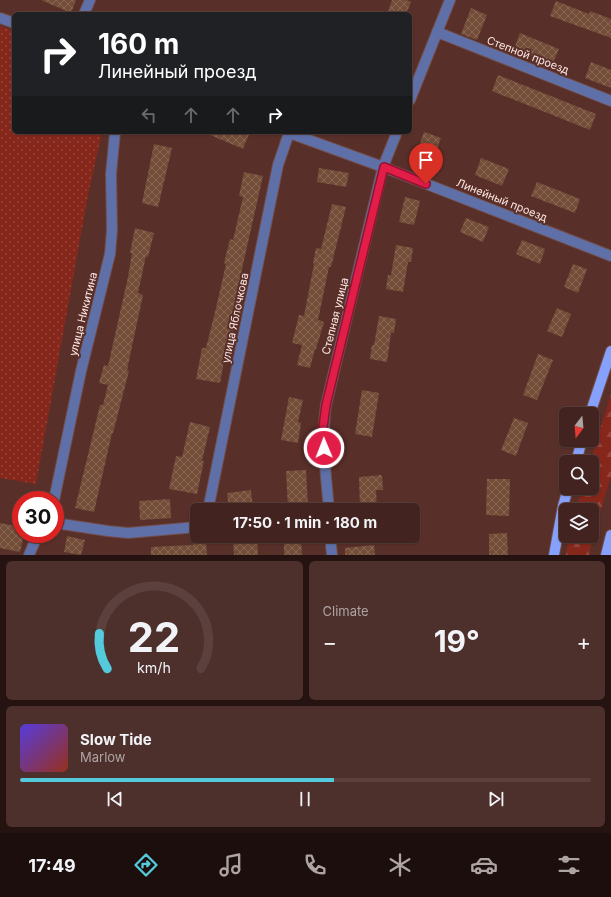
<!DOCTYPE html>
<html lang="en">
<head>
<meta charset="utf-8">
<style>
  :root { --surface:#43231f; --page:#4d2f2c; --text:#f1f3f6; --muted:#afa4a4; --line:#5b403d; --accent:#54cadd }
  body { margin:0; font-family:Inter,sans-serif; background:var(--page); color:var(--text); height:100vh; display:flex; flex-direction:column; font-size:15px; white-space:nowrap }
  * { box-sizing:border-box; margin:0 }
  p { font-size:13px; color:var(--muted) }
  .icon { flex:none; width:22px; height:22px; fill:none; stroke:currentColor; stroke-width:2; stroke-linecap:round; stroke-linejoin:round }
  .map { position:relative; height:555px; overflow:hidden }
  .details { display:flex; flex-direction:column; gap:6px; padding:6px; background:#251311; flex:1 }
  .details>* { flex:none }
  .top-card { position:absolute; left:12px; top:12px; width:400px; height:122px; border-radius:6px; box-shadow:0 1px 3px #0004,0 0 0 1px var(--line); background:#202124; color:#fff; overflow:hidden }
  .needle { width:26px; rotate:196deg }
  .buttons { position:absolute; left:559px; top:407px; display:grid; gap:8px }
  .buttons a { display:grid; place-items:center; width:40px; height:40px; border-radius:6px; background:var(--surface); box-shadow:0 1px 3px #0004,0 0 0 1px var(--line); font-size:20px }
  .speed { position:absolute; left:12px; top:491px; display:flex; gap:8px; font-size:20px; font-weight:700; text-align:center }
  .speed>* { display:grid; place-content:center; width:52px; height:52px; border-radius:50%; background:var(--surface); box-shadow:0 1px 3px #0004,0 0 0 1px var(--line); line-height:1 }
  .speed .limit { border:6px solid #d22; background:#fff; color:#111 }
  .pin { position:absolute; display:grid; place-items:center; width:34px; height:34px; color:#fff; margin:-41px -17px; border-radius:50% 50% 50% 0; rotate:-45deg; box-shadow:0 0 4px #0007 }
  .pin .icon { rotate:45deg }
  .me { position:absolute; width:44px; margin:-22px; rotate:359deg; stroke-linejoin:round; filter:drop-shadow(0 0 3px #0008) }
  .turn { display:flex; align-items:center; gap:14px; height:84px; padding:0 20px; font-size:18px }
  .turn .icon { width:52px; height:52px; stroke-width:2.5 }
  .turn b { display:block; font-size:28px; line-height:34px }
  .lanes { display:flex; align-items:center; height:38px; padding:0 20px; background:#0003; justify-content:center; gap:20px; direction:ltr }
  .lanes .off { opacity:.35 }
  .big { font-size:30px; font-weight:700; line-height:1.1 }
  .details .widget { flex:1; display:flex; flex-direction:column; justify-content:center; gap:6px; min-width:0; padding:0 14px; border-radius:6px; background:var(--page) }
  .details .dial { align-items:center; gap:0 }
  .dial svg { height:104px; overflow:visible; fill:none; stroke:var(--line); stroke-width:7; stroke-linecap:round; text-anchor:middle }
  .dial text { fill:var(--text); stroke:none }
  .song { display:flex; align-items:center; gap:12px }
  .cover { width:48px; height:48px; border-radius:6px; background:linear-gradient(135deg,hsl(250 70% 55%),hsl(10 70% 35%)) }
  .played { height:4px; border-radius:2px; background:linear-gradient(90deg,var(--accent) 55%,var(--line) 55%) }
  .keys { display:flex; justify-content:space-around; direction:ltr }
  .heat { display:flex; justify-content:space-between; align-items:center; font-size:22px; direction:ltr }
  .details .tiles { flex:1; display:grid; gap:6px; grid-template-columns:1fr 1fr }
  .widget:last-child { grid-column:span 2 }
  .trip { position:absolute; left:190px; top:503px; width:230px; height:40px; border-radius:6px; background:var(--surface); box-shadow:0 1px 3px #0004,0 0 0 1px var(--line); font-weight:700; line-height:40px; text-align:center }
  .menu { display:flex; height:64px; justify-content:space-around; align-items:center; background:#1b0e0c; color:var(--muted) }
  .menu .icon { width:28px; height:28px }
  .menu .on { color:var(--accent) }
  .menu b { font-size:18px; color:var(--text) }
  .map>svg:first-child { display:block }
</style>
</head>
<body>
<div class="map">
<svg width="611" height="555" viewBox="0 0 611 555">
  <defs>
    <pattern id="grass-dots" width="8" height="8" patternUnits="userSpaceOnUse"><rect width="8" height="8" fill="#86271c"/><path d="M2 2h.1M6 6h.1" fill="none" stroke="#98463d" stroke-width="1.8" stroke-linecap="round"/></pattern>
    <pattern id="forest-firs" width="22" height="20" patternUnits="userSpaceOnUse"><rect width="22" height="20" fill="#86271c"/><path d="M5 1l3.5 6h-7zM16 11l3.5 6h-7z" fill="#98463d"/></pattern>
    <pattern id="building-cross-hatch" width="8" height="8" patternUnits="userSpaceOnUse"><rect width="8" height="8" fill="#734d37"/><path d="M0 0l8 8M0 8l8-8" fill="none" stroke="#886754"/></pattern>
  </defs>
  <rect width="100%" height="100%" fill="#592f29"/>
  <polygon fill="url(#grass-dots)" points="0,26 14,31 14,132 102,132 88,195 36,484 0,478"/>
  <polygon fill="url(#forest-firs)" points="611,394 611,476 592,540 589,555 566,555 569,536 592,536 592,510 576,510 582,488 592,488 592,462 590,462"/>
  <g fill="url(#building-cross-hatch)">
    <polygon points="41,0 76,0 71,13"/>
    <polygon points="392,0 406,0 411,2 406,14 387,14"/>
    <polygon points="556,1 589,14 590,11 611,19 611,38 550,16"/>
    <polygon points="471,8 487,15 477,40 461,34"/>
    <polygon points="520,33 559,49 552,65 514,49"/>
    <polygon points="591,62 611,70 611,88 585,78"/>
    <polygon points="498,75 596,114 590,130 492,91"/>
    <polygon points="203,132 250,132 243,149"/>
    <polygon points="424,132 441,138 431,166 414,160"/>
    <polygon points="154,144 172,148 158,207 142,203"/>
    <polygon points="481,158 509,169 502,186 475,175"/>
    <polygon points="319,168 349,173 346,187 317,182"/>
    <polygon points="244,172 263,176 240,278 242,279 234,312 238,313 230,346 227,345 220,383 196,379 202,348 206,348 216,308 226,264 224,263 230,239 233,240 243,197 239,196"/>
    <polygon points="537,182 580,199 575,213 531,196"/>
    <polygon points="405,197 420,201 414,225 399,222"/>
    <polygon points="332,204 346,207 331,267 329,267 318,320 324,322 316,349 315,349 310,368 297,365 302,345 292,343 299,315 304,316 314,264 313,263 316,248 321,249"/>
    <polygon points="466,218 489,227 483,242 460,232"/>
    <polygon points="135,228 154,233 148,257 146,256 138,293 143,295 127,370 129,371 113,433 112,433 94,512 75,508 93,434 100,405 103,405 108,385 99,383 104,365 108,366 128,277 132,253 130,253"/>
    <polygon points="522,240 545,249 540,264 516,254"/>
    <polygon points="396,245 413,248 411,262 408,262 403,292 386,289 388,275 391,275"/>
    <polygon points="573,264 587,269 578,293 564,287"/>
    <polygon points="557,308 571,314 562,337 547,331"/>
    <polygon points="379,316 396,319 394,333 391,333 387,362 370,359 372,345 374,345"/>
    <polygon points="538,354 553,360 537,400 523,395"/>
    <polygon points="362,390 379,393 372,437 355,434"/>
    <polygon points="289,397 303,400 298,422 301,423 298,443 281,440"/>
    <polygon points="514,418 528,423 516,456 501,450"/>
    <polygon points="190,422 210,427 202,461 204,461 197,494 169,489 176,456 182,457"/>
    <polygon points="306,470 308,507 288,509 286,471"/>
    <polygon points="382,475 383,490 376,490 377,510 360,510 359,477"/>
    <polygon points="487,479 510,479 509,516 486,515"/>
    <polygon points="251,490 253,510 229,510 227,493"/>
    <polygon points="170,499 171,518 140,520 139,501"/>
    <polygon points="0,523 21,527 21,534 24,534 20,552 0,548"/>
    <polygon points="507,533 508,555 489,555 489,534"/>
    <polygon points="67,536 85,540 81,555 64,552"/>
    <polygon points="257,538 258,555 234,555 233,539"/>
    <polygon points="206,542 207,555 151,555 151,547 193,545 193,543"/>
    <polygon points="301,542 302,555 284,555 284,543"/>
    <polygon points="374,545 375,555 345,555 345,548"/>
  </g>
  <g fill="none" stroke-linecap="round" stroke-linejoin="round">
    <defs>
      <g id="street">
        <polyline points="84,14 90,0"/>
        <polyline points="0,18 14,23"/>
        <polyline points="437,32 611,101"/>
        <polyline points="410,100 450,0"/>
        <polyline points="287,132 383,167 611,256"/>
        <polyline points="54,500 81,371 110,254 112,230 111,174 115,132"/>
        <polyline points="208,510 278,165 289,133"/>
        <path d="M329,510C326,475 321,440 326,405L383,167L397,132"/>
        <polyline points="55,523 108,531 128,533 197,527"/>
        <polyline points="330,536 332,555"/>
        <polyline points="29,555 38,534"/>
      </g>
      <g id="primary">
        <polyline points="590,414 611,351"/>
        <polyline points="576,462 582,440"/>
        <polyline points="554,555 563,506 568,488"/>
        <polyline points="606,555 611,535"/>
      </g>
    </defs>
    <use href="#street" stroke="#734c47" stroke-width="12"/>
    <use href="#primary" stroke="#734c47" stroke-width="12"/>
    <use href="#street" stroke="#5e70a7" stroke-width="10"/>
    <use href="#primary" stroke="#86a1fb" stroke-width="10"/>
  </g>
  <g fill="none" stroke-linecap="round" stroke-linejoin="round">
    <defs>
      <polyline id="route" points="324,448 323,428 326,405 384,167 426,184"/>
    </defs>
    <use href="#route" stroke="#92132f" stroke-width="10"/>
    <use href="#route" stroke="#e11d48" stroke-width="7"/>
  </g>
  <g text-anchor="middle" stroke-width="4" stroke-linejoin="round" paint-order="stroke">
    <g font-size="11" fill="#fde6e3" stroke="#592f29">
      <text transform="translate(528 55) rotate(21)" y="4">Степной проезд</text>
      <text transform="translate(502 200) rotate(22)" y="4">Линейный проезд</text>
      <text transform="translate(83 314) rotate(-76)" y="4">улица Никитина</text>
      <text transform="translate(335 316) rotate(-76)" y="4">Степная улица</text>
      <text transform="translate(235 318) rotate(-78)" y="4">улица Яблочкова</text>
    </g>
  </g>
</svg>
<div class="buttons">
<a><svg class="needle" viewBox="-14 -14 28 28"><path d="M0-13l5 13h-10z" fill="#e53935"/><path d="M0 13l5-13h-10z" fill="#afa4a4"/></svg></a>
<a><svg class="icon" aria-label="search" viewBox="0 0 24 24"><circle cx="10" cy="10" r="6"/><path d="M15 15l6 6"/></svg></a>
<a><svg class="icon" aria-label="layers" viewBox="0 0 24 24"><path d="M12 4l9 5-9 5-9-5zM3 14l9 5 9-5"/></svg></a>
</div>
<div class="speed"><div class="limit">30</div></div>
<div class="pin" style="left:426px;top:184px;background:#d93025"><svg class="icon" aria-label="arrive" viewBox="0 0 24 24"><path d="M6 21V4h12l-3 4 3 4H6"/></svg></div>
<svg class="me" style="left:324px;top:448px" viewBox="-20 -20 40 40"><circle r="17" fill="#e11d48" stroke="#fff" stroke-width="3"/><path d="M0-11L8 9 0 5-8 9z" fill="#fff"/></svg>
<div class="trip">17:50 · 1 min · 180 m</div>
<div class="top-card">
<div class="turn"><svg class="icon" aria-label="right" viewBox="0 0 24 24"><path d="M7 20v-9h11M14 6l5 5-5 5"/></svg><div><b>160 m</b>Линейный проезд</div></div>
<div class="lanes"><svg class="icon off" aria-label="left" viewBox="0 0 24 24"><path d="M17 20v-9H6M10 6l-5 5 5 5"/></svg><svg class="icon off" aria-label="ahead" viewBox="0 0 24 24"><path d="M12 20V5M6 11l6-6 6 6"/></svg><svg class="icon off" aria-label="ahead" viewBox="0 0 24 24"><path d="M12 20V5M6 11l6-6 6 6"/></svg><svg class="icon" aria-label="right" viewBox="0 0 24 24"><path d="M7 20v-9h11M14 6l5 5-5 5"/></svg></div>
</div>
</div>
<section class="details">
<div class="tiles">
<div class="widget dial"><svg viewBox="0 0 100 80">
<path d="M14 69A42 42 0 1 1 86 69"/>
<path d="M14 69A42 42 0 0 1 8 42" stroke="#54cadd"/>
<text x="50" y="56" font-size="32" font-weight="700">22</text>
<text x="50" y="72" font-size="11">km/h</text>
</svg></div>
<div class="widget"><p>Climate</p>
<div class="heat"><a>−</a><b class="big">19°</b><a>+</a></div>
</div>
<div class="widget">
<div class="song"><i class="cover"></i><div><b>Slow Tide</b><p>Marlow</p></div></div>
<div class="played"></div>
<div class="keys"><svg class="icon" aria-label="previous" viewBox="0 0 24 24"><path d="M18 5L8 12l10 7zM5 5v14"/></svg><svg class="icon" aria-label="pause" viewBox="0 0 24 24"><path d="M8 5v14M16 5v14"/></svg><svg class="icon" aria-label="next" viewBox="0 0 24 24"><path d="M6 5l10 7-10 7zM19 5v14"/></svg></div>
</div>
</div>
</section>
<nav class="menu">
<b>17:49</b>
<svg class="icon on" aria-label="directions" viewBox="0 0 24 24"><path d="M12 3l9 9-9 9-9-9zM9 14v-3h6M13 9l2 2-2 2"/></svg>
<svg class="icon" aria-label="music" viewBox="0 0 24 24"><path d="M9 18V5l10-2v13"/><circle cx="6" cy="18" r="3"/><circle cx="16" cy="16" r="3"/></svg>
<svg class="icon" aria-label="phone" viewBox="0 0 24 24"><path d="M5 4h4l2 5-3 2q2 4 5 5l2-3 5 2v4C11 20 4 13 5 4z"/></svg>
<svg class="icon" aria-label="climate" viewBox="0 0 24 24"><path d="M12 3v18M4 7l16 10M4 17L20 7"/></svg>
<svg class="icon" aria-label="car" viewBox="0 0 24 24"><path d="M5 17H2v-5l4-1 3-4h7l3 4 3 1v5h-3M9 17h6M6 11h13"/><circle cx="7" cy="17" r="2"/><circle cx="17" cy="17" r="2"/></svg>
<svg class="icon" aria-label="filters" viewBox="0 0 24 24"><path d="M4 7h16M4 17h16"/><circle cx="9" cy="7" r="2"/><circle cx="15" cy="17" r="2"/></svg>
</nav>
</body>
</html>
